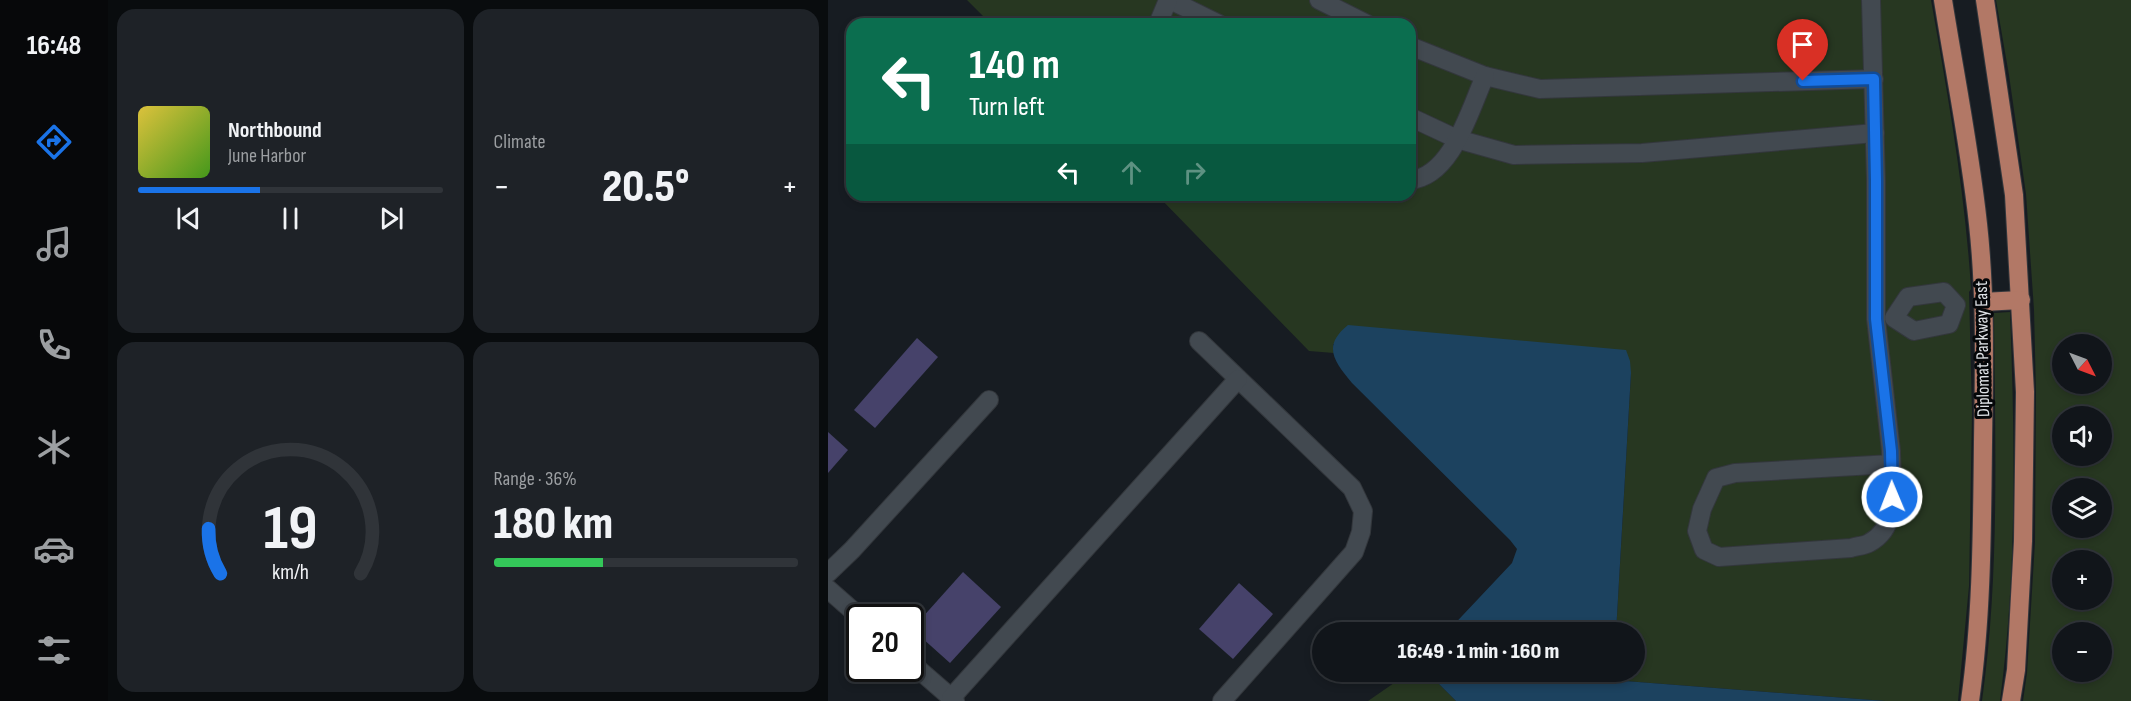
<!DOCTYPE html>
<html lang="en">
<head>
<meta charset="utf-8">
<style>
  :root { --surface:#11151a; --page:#1e2227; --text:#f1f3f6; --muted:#9c9fa2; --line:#303439; --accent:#1a73e8 }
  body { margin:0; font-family:"Sofia Sans Condensed",sans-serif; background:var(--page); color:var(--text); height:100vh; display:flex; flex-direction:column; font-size:22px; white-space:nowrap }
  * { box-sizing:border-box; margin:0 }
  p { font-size:20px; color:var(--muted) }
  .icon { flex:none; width:33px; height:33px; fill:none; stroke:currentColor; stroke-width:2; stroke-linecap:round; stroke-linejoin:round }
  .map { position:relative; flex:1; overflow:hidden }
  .details { display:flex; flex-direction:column; gap:9px; padding:9px; background:#090c0e; width:720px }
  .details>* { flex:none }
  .top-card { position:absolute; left:18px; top:18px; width:570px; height:183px; border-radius:18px; box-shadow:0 3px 9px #0003,0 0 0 2px var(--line); background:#0b6e4f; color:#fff; overflow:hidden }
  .needle { width:39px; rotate:132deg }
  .fabs { position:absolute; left:1224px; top:334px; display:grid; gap:12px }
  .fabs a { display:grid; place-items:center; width:60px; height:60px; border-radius:50%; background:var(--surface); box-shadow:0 3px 9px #0003,0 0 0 2px var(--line); font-size:30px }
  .speed { position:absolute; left:18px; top:604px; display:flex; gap:12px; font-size:30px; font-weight:700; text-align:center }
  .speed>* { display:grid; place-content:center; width:78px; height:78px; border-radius:50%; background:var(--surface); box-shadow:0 3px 9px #0003,0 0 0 2px var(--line); line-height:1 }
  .speed .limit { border:3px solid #111; border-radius:9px; background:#fff; color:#111 }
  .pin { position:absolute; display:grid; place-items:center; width:51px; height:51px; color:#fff; margin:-62px -26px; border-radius:50% 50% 50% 0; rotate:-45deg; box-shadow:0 0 6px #0007 }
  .pin .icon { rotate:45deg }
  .me { position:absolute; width:66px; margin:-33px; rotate:359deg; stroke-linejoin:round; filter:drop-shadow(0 0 4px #0008) }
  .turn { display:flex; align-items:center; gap:21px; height:126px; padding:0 24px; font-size:27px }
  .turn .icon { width:78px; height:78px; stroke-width:2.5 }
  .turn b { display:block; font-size:42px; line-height:51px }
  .lanes { display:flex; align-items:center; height:57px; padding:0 24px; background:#0003; justify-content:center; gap:30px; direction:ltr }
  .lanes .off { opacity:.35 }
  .big { font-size:45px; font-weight:800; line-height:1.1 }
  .details .tile { flex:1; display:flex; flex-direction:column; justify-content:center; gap:9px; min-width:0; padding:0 21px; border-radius:18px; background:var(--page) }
  .details .dial { align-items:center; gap:0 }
  .dial svg { height:156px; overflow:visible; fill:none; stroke:var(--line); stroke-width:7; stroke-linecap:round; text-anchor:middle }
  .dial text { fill:var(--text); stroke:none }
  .song { display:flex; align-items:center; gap:18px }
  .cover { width:72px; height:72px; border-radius:9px; background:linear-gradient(135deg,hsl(50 70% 55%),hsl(100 70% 35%)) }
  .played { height:6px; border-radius:3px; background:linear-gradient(90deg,var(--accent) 40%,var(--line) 40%) }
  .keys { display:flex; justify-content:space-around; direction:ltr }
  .heat { display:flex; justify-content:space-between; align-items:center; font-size:33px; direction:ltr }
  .charge { height:9px; border-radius:4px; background:linear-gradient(90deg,#34c759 36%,var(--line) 0) }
  .details .tiles { flex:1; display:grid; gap:9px; grid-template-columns:repeat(2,1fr) }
  .trip { position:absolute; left:484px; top:622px; width:333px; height:60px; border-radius:30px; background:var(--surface); box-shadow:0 3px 9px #0003,0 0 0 2px var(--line); font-weight:800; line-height:60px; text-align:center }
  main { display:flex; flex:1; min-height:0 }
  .tab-bar { display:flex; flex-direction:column; width:108px; justify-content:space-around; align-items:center; background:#07080a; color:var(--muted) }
  .tab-bar .icon { width:42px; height:42px }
  .tab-bar .selected { color:var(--accent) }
  .tab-bar b { font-size:27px; color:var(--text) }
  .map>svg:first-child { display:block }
</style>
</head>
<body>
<main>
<nav class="tab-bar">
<b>16:48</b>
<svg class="icon selected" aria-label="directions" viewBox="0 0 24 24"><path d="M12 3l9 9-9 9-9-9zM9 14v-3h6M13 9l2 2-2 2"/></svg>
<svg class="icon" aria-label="music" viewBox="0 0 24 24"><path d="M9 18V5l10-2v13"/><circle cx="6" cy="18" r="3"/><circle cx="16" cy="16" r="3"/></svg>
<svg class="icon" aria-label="phone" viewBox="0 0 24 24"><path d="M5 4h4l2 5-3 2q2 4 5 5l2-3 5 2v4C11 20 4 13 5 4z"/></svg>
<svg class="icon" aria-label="climate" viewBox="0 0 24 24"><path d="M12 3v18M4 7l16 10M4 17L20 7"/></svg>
<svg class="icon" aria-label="car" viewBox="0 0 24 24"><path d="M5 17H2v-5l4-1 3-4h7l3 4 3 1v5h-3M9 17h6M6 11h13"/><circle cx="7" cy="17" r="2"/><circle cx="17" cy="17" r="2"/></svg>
<svg class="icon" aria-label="filters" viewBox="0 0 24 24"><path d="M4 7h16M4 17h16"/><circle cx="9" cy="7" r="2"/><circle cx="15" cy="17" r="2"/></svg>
</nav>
<section class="details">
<div class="tiles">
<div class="tile">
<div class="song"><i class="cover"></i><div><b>Northbound</b><p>June Harbor</p></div></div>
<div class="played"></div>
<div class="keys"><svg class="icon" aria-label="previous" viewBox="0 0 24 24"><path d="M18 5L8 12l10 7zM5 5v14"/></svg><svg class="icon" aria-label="pause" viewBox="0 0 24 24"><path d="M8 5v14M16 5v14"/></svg><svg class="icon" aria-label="next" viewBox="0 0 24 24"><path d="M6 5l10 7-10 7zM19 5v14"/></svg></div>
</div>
<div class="tile"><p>Climate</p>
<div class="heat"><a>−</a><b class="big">20.5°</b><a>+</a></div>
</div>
<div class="tile dial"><svg viewBox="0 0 100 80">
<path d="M14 69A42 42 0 1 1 86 69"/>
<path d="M14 69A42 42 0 0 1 8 46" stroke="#1a73e8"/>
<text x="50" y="56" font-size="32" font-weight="700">19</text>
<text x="50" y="72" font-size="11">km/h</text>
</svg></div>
<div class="tile"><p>Range · 36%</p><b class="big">180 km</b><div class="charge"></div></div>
</div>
</section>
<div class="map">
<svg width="1303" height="701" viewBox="0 0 1303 701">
  <rect width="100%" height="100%" fill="#171c22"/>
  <g fill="#273721" fill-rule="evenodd">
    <path d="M139,0H1103C1120,96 1137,191 1143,289L1141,292L1144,412L1141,586L1130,701H1057L797,681L787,676V672H807V633H788L803,373L505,344L506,353L481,351L329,195H582V24H163Z"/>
    <path d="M1168,0H1303V701H1195L1199,673L1207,542L1208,393L1206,310L1198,194L1181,75ZM1234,345H1274V384H1234ZM1234,417H1274V456H1234ZM1234,489H1274V528H1234ZM1234,561H1274V600H1234ZM1234,633H1274V672H1234Z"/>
    <path d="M1182,312C1187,441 1189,573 1172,701H1154C1172,573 1167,442 1166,313Z"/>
    <polygon points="582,672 601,672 602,675 628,701 540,701"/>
  </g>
  <g fill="#1c425f">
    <path d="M520,325L798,350L802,361L803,373L788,633H618L684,563L689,549L682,540L524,383C506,361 494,346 520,325Z"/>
    <polygon points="601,672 787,672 787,676 797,681 1057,701 628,701 602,675"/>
  </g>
  <g fill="#46426a">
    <polygon points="89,338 110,357 47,428 26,410"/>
    <polygon points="0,432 20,450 0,473"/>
    <polygon points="135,572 173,607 122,663 84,629"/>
    <polygon points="411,583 445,614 405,659 371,629"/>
  </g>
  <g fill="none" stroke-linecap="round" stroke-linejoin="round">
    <defs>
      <g id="minor">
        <polyline points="342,0 391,24"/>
        <polyline points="491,0 539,24"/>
        <path d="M1043,0L1048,181V319L1063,451C1063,481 1074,526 1041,543C1036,546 1028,546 1023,548L891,557L876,550L869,531L874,509L888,478L907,473L1063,464"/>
        <polyline points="330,24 340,0"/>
        <polyline points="582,46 657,76 712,89 1046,79"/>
        <polyline points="582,117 629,139 686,155 814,153 1047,133"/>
        <path d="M582,180C624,177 642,109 657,76"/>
        <polygon points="1116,292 1128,305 1121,324 1086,331 1066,318 1080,297"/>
        <polyline points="371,341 524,488 535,511 533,532 526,552 394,701"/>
        <polyline points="0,573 24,550 161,400"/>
        <polyline points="0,589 33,618"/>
        <polyline points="82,662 127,701"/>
        <polyline points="123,698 410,379"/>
      </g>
      <g id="major">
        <path d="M1115,0C1127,75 1142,149 1150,224C1158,296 1156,370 1155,442C1154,529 1154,616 1142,701"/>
        <polyline points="1157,0 1186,195 1197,392 1195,541 1188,670 1183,701"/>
        <polyline points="1154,302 1193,300"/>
      </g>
    </defs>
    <use href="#minor" stroke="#33373c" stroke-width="20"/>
    <use href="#major" stroke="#33373c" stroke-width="20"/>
    <use href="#minor" stroke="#424950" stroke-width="18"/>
    <use href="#major" stroke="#b27866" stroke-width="18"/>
  </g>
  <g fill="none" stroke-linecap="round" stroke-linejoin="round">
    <defs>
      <polyline id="route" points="975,81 1046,79 1048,181 1048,319 1063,451 1064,497"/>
    </defs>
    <use href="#route" stroke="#114b97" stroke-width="15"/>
    <use href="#route" stroke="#1a73e8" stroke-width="10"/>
  </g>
  <g text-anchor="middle" stroke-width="6" stroke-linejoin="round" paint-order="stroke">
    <g font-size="18" fill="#dee2e6" stroke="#050709">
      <text transform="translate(1154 349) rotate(-91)" y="6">Diplomat Parkway East</text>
    </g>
  </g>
</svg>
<div class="fabs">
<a><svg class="needle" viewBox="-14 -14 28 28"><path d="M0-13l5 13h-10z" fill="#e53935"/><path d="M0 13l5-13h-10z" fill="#9c9fa2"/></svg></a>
<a><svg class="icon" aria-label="sound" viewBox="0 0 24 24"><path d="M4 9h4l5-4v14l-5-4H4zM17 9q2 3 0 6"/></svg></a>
<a><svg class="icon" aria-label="layers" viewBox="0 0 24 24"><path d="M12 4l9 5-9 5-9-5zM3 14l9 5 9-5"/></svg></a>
<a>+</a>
<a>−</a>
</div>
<div class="speed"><div class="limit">20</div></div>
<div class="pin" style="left:975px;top:81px;background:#d93025"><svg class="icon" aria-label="arrive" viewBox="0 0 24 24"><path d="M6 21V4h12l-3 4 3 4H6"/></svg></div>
<svg class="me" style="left:1064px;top:497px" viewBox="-20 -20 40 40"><circle r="17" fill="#1a73e8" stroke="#fff" stroke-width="3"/><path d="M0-11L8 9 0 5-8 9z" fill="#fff"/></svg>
<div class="trip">16:49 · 1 min · 160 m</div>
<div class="top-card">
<div class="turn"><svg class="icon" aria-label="left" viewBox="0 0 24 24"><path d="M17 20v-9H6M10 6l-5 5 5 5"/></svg><div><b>140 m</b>Turn left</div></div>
<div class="lanes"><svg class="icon" aria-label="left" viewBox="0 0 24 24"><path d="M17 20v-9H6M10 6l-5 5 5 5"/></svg><svg class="icon off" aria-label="ahead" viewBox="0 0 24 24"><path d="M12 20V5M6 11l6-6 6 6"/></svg><svg class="icon off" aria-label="right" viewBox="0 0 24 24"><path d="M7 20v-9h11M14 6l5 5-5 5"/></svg></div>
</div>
</div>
</main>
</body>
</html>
